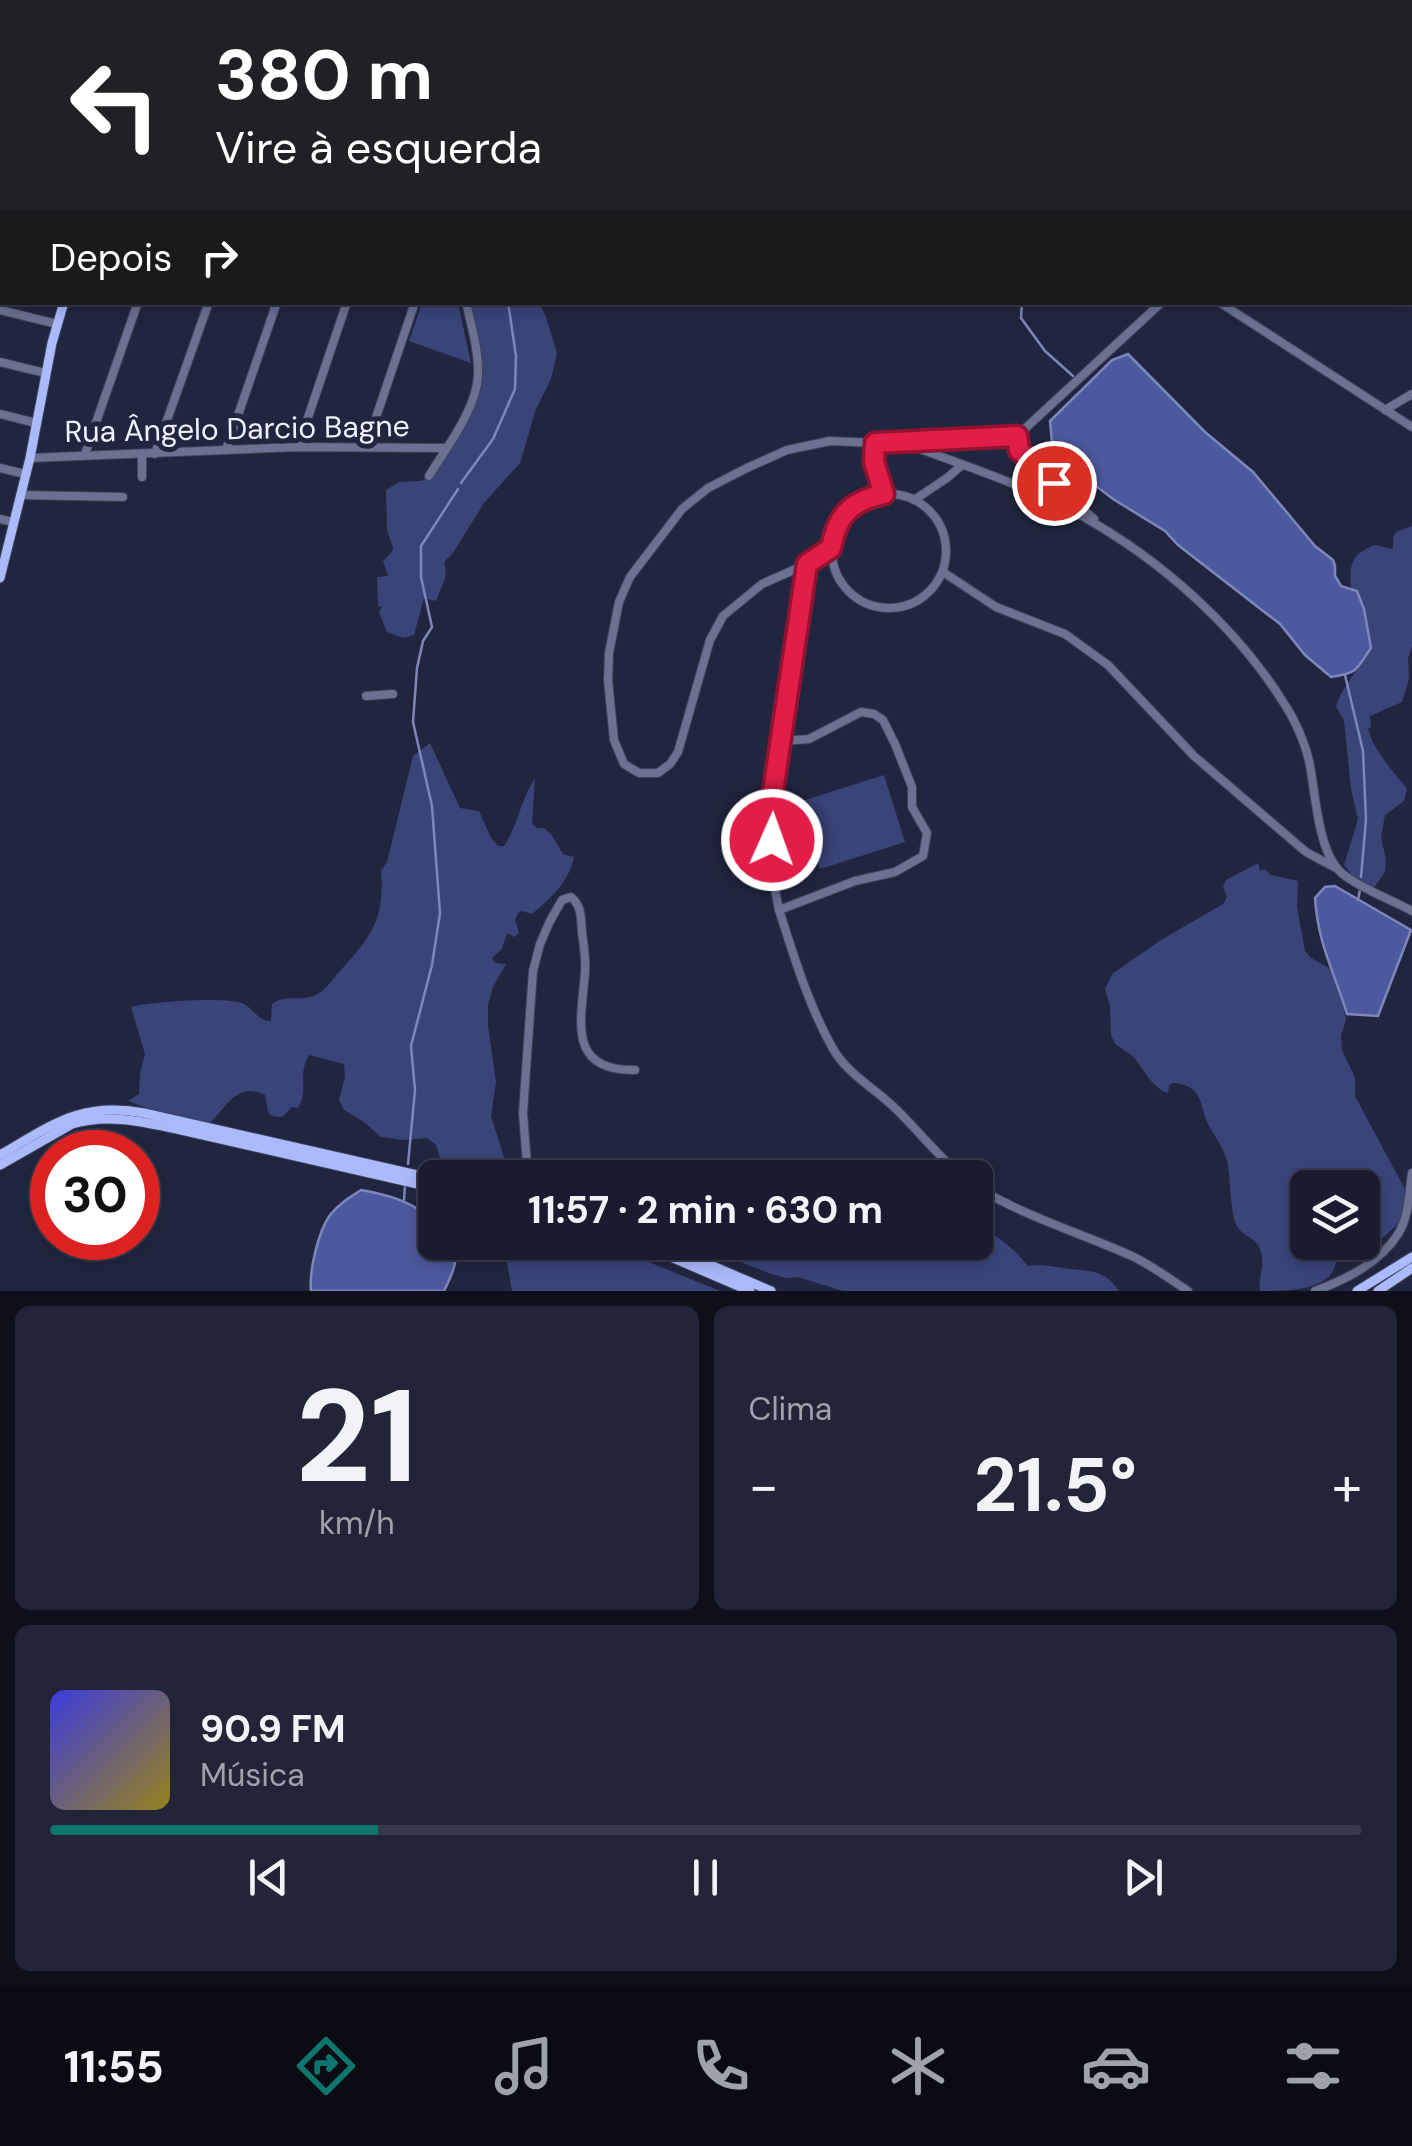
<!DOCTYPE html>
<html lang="pt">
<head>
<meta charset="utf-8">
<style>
  :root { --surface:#191c30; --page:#222538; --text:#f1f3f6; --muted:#9fa1ab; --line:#373a4c; --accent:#0f766e }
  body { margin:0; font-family:"DM Sans",sans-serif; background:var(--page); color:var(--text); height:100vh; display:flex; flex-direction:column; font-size:38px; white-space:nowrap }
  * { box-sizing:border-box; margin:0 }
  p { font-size:32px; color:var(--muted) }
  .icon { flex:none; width:55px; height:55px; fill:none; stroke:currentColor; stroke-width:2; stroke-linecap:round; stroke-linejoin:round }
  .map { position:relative; height:1291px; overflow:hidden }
  .sheet { display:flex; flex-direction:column; gap:15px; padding:15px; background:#0e0f1a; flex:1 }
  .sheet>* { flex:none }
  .guide { position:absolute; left:0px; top:0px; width:1412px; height:305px; box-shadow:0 5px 15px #0003,0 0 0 2px var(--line); background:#202124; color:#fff; overflow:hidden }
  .fabs { position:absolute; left:1290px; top:1170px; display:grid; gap:20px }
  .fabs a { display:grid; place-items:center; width:90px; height:90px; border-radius:15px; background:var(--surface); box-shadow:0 5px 15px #0003,0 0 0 2px var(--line); font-size:50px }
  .speed { position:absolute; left:30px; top:1130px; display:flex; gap:20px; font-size:50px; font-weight:700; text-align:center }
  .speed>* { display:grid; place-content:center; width:130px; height:130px; border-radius:50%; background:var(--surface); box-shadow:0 5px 15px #0003,0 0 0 2px var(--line); line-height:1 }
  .speed .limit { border:15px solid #d22; background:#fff; color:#111 }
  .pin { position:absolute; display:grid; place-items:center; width:85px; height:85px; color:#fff; margin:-42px; border:5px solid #fff; border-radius:50%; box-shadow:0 2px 10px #0007 }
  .me { position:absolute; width:110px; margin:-55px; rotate:2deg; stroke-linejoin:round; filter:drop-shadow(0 0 8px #0008) }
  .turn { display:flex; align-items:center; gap:35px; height:210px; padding:0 50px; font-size:45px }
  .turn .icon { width:130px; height:130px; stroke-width:2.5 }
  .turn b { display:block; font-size:70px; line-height:85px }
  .then { display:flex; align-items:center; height:95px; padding:0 50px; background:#0003; gap:20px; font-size:38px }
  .big { font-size:75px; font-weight:700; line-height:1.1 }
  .sheet .tile { flex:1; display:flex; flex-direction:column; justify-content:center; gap:15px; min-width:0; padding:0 35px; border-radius:15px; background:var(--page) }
  .sheet .dial { align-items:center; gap:0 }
  .dial b { font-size:130px; line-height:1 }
  .song { display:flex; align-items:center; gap:30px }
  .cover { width:120px; height:120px; border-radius:15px; background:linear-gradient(135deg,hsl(240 70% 55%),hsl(50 70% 35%)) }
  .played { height:10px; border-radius:5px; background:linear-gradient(90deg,var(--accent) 25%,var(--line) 25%) }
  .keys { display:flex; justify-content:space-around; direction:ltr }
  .heat { display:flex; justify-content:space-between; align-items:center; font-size:55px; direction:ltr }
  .sheet .tiles { flex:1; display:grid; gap:15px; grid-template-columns:1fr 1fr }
  .tile:last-child { grid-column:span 2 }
  .trip { position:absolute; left:418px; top:1160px; width:575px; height:100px; border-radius:15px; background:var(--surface); box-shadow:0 5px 15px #0003,0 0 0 2px var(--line); font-weight:700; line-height:100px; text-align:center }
  .dock { display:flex; height:160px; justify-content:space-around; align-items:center; background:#0a0b13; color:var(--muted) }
  .dock .icon { width:70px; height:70px }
  .dock .selected { color:var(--accent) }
  .dock b { font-size:45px; color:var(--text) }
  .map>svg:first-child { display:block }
</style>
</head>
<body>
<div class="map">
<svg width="1412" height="1291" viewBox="0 0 1412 1291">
  <rect width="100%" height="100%" fill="#212640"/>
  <g fill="#3a4479" fill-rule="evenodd">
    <polygon points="422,303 458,303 471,363 409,341"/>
    <path d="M469,303H539L546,317L557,353L551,379L536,409L520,463L484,503L453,553L444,562C449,579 441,585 436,601L424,598L414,635L403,638L387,632L379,612L382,607L378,606L377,577L388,576L383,561L392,552L393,547L387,531L386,490L400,482L421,481L431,475L452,447L478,376L472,353Z"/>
    <path d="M1412,526V646L1408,658L1409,679L1402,702L1370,716L1371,727L1368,729C1374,751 1393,771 1407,789L1404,801L1385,815L1381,837L1386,860L1385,872L1373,889L1354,878L1344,865L1358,819L1351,789L1344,720L1336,707C1342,686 1356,676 1361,658C1367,634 1340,579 1355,558C1359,552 1368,548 1374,545L1393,549V537L1396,532Z"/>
    <path d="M430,743L460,808L479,811L491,838L498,846H504C518,825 521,799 535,778L532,824L537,828H544L551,834L563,854L574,857C569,882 551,898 532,914L522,911L518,913L515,920L519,933L514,937L507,933L502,949L492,958L495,963L506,964L493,987L488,1005V1026L496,1082L491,1116L504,1157L520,1177H458L445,1172L436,1145L427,1138L404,1140L381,1137L364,1122L344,1110L339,1100L345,1077L344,1064L309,1055C296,1078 310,1088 298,1108L292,1107L282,1117L271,1116L268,1111L265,1095C234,1080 227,1110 205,1127L176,1119L128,1101L139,1094L140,1073L145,1054L131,1007C149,1002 229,996 244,1004C256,1011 256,1020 271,1021L272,1004C286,993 303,1003 318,994C326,989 333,979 340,971C371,937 385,919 381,871L387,862L413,756Z"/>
    <polygon points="884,775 905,842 820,869 799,802"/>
    <path d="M1258,863L1260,871L1264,869L1271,875L1298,881L1297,907L1305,951L1311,958L1329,968L1339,988L1346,1019L1341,1036L1342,1050L1355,1078V1096L1408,1195L1406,1214L1395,1227L1357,1260L1345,1259L1336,1263C1330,1291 1287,1291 1260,1291C1258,1278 1265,1265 1261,1252C1256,1235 1242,1238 1236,1224C1230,1211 1231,1178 1227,1161C1224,1148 1215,1137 1209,1126C1198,1103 1204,1085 1172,1083L1169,1086L1168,1093L1162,1091L1150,1080L1134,1057L1115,1044L1111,1035L1110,1006L1105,989L1112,974L1161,940L1223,904L1227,897L1223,887L1226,880ZM1308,1188H1362V1242H1308Z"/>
    <path d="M753,1157L754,1162L790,1159L881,1177H656C688,1164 720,1168 753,1157Z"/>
    <path d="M975,1225C997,1235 1013,1247 1028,1266C1043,1264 1053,1267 1069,1269C1091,1271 1105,1270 1119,1291H843L798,1277L786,1278L771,1274L731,1258L712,1243L975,1242Z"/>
    <polygon points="459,1243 602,1243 720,1291 512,1291 506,1257 465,1249"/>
  </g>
  <g fill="#4d599e" stroke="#7e87bb" stroke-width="2.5">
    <path d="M1128,354L1205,432L1253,472L1315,546L1333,560L1335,566V576L1341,586L1357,591L1364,609L1371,648C1356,669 1359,673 1331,677L1305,655L1280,624L1178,545L1165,531L1113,499L1053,453L1050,421L1112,360Z"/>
    <path d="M1335,886L1411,930L1378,1016L1347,1014C1334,971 1318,945 1315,898L1325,887Z"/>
    <path d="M361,1190C390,1195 413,1202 435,1222V1242L452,1243C461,1259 451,1276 444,1291H311C309,1271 318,1232 330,1215C339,1204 350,1197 361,1190Z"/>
  </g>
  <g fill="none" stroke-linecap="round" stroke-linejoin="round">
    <g stroke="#7e87bb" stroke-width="2.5">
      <polyline points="1100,2 1101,0"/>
      <polyline points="1022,302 1021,318 1045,351 1073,376"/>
      <polyline points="461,483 493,439 515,389 516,356 508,302"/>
      <polyline points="1345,675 1363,751 1366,819 1361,877"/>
      <polyline points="1358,900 1360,890"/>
      <polyline points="408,1164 415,1090 411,1046 432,965 440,913 432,806 413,722 417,668 423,641 432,627 421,577 421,546 458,489"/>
      <polyline points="404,1200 405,1186"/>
    </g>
    <defs>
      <g id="minor">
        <polyline points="1240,0 1241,2"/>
        <polyline points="1410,91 1412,91"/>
        <polyline points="1219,302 1412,427"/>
        <polyline points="0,310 57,324"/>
        <polyline points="0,362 45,373"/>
        <polyline points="1385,410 1412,394"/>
        <polyline points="0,414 36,423"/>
        <polyline points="1017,436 1019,449 1025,457 1094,519"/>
        <polyline points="875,443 874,462 884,494"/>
        <path d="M904,443C963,465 1025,485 1080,515C1160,559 1237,627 1285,705C1295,720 1305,743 1309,761C1316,792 1317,855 1344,875C1364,890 1390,899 1412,911"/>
        <polyline points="298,447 347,302"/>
        <polyline points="366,447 415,302"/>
        <polyline points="226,450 277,302"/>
        <polyline points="85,454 138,302"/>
        <polyline points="155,454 209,302"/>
        <polyline points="30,458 298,447 446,448"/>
        <polyline points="0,468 25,474"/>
        <path d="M429,476C446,448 477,409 478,375C479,351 471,325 466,302"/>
        <polyline points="142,477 142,455"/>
        <circle cx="889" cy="551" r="57"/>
        <polyline points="20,495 123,497"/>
        <polyline points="914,500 947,478 962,465"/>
        <polyline points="0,519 13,522"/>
        <polyline points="831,548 807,564 762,584 723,616 710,640 678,752 670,764 658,773 639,773 624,764 614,740 608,680 609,653 619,602 630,577 682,509 708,488 747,468 787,450 830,441 875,443 1017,436 1162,302"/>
        <polyline points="943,572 996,607 1065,634 1108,665 1194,756 1306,852 1334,867"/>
        <polyline points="366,696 393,694"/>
        <path d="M780,741L809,739L861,712L874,714L883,720L895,744L912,787V807L927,833L923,856L895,872L855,881L779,910C794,956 808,1004 832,1047C847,1075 877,1089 899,1112C921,1134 940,1158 964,1178"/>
        <polyline points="779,910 772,875 771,805 807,564"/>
        <path d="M528,1178L523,1113L533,971L540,944L550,921L562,900L571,897C582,906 581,919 582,933C584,946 586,959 585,973C581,1021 567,1071 635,1070"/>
        <path d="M975,1186C1025,1217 1081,1233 1134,1257C1154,1267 1170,1279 1188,1291"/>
        <path d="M1315,1291C1345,1280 1380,1263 1398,1234C1409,1217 1409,1193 1412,1173"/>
      </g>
      <g id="major">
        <polyline points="168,2 169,0"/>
        <polyline points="0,143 2,143"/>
        <polyline points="0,160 2,155"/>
        <polyline points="0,257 2,258"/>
        <polyline points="0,578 30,458 52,343 64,302"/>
        <path d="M0,1155C52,1125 81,1101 144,1113L435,1179"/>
        <path d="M0,1165L72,1124C108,1113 145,1122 181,1130L435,1188"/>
        <polyline points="636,1242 750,1291"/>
        <polyline points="657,1242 771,1291"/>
        <polyline points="1357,1291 1412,1257"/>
        <polyline points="1378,1291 1412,1268"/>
      </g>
    </defs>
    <use href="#minor" stroke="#3e435b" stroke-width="10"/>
    <use href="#major" stroke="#3e435b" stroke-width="11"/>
    <use href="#minor" stroke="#6a7191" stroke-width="8"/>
    <use href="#major" stroke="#abbafc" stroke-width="9"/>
  </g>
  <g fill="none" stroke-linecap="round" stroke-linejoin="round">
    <defs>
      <path id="route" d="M772,840L771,805L807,564L831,548C837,515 851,501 884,494L874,462L875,443L1017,436L1019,450L1054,483"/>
    </defs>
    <use href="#route" stroke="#92132f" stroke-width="25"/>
    <use href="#route" stroke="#e11d48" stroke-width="18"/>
  </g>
  <g text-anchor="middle" stroke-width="10" stroke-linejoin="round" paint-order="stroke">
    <g font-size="30" fill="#f0f3fe" stroke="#212640">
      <text transform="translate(237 429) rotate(-1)" y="10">Rua Ângelo Darcio Bagne</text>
    </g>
  </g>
</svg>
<div class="fabs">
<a><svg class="icon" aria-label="layers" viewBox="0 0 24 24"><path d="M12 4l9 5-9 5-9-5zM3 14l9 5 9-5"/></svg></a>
</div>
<div class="speed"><div class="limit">30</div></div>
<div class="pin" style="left:1054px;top:483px;background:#d93025"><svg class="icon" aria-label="arrive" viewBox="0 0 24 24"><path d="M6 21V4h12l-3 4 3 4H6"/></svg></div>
<svg class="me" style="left:772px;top:840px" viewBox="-20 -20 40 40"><circle r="17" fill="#e11d48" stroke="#fff" stroke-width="3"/><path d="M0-11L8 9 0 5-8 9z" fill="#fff"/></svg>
<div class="trip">11:57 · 2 min · 630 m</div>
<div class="guide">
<div class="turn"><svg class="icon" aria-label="left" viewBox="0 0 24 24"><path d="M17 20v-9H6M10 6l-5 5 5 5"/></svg><div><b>380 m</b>Vire à esquerda</div></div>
<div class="then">Depois<svg class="icon" aria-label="right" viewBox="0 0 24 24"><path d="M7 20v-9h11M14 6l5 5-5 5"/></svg></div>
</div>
</div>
<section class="sheet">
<div class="tiles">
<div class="tile dial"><b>21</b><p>km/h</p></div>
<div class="tile"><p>Clima</p>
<div class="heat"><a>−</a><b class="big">21.5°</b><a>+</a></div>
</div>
<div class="tile">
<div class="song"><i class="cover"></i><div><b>90.9 FM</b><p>Música</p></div></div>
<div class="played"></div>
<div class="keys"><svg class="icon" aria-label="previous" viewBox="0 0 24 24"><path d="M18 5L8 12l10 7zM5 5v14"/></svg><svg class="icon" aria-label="pause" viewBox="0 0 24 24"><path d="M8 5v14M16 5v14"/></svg><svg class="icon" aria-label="next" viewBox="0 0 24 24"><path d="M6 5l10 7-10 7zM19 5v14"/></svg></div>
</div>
</div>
</section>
<nav class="dock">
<b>11:55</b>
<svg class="icon selected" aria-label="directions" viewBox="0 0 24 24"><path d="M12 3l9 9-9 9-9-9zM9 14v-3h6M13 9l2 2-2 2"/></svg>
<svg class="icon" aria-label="music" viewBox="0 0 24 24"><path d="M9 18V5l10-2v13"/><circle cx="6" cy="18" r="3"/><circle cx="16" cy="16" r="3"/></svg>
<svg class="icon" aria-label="phone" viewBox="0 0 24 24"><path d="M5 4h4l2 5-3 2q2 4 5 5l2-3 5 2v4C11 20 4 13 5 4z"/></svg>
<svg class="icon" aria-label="climate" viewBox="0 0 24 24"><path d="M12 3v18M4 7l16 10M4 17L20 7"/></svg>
<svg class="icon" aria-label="car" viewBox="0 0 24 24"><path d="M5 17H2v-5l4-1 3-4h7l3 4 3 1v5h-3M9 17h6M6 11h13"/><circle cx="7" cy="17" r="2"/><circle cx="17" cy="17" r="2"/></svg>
<svg class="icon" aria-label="filters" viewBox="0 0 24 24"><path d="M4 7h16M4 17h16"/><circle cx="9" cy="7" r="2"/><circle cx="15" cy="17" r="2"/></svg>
</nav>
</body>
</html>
